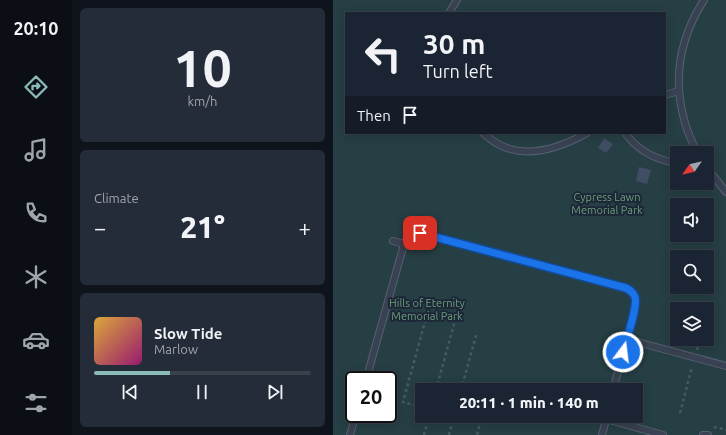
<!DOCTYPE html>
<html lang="en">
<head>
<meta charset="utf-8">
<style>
  :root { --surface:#1b2432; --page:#242c3a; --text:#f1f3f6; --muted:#a0a4ac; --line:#39414d; --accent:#8bbbb9 }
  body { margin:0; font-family:Ubuntu,sans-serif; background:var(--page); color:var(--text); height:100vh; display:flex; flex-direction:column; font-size:15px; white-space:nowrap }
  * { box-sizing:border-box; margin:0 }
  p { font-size:13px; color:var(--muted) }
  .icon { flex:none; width:22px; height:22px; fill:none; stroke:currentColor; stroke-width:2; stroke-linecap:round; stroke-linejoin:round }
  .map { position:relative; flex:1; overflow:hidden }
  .side { display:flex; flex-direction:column; gap:8px; padding:8px; background:#0f141c; width:261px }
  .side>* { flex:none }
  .hud { position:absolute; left:12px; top:12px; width:321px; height:122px; border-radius:0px; box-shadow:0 2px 10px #0003,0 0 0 1px var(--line); background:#1b2432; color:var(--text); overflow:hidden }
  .needle { width:26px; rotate:236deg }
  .controls { position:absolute; left:337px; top:146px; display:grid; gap:8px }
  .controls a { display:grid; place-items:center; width:44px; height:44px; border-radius:0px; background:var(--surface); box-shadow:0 2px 10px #0003,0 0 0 1px var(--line); font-size:20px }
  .speed { position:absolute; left:12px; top:371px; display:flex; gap:8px; font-size:20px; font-weight:700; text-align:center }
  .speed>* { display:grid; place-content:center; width:52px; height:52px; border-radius:50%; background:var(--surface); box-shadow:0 2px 10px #0003,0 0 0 1px var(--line); line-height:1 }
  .speed .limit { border:2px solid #111; border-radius:6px; background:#fff; color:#111 }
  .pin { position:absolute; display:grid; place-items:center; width:34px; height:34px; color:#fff; margin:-17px; border-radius:8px; box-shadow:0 2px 6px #0006 }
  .me { position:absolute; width:44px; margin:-22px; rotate:15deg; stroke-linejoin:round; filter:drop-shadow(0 0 3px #0008) }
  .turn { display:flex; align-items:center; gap:14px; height:84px; padding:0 12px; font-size:18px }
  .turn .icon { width:52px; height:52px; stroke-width:2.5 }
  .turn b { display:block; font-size:28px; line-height:34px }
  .then { display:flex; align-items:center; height:38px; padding:0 12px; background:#0003; gap:8px; font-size:15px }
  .big { font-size:30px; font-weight:800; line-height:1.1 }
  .side .widget { flex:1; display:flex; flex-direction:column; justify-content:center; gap:6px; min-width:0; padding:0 14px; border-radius:6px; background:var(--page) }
  .side .dial { align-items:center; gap:0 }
  .dial b { font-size:52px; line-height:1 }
  .song { display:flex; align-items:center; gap:12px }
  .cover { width:48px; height:48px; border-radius:6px; background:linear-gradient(135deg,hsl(40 70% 55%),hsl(320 70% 35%)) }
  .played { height:4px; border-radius:2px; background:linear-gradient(90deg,var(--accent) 35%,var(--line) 35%) }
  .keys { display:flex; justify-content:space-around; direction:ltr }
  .heat { display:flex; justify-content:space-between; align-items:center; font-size:22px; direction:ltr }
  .trip { position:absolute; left:82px; top:383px; width:228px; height:40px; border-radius:0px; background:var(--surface); box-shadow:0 2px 10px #0003,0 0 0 1px var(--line); font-weight:800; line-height:40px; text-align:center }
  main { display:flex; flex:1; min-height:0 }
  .tabs { display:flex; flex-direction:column; width:72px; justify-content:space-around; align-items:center; background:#0b0e14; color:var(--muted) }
  .tabs .icon { width:28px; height:28px }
  .tabs .selected { color:var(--accent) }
  .tabs b { font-size:18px; color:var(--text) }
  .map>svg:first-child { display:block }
</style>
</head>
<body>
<main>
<nav class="tabs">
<b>20:10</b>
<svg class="icon selected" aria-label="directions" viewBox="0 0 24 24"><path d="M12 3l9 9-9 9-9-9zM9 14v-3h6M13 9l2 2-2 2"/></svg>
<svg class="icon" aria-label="music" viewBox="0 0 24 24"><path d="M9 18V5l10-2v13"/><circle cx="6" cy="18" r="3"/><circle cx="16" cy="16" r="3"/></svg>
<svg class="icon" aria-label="phone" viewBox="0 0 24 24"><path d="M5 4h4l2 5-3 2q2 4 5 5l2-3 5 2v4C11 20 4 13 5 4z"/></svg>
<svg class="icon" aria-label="climate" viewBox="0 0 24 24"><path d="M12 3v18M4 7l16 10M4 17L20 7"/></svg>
<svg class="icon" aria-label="car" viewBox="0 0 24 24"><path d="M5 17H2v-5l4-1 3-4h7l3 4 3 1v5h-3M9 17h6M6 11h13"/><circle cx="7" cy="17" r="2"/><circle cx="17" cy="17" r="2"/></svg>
<svg class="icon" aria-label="filters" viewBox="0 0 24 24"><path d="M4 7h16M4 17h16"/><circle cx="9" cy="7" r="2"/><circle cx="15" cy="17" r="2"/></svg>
</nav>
<section class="side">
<div class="widget dial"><b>10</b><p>km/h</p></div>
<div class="widget"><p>Climate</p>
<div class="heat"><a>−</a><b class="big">21°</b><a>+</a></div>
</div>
<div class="widget">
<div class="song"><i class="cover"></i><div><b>Slow Tide</b><p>Marlow</p></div></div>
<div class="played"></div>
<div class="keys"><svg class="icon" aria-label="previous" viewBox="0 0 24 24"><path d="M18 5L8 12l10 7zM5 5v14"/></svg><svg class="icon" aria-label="pause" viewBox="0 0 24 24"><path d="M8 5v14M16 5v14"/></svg><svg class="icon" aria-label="next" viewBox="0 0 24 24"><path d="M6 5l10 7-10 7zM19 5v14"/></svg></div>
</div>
</section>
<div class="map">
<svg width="393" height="435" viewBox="0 0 393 435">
  <rect width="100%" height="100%" fill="#243043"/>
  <path fill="#263f44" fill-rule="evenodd" d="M0,0H393V435H0ZM13,13H332V133H13ZM344,153H374V183H344ZM344,205H374V235H344ZM344,257H374V287H344ZM344,309H374V339H344ZM21,380H55V414H21ZM89,390H303V416H89Z"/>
  <g fill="#404d63">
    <polygon points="271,138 280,144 273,153 265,148"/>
    <polygon points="306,167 318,170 314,184 303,181"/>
  </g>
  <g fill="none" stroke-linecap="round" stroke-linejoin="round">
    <defs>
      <g id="service">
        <polyline points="116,13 124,0"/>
        <polyline points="332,95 346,91"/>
        <path d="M150,133C155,137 159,141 165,144C194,160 227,148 254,133"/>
        <path d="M292,133C305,151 323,160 344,163"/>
        <path d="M365,153C358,141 353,129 350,115C340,74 348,36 371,0"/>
        <polyline points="374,168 393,192"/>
        <polyline points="60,241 71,244"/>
        <polyline points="293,339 393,366"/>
        <path d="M33,380L71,244C74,237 78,233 87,233L293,289C300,292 303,297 303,305L280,390"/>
        <polyline points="273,419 330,435"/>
        <polyline points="17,435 23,414"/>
        <polyline points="269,435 274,416"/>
        <polyline points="370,435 375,435"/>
      </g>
    </defs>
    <use href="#service" stroke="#576070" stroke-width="8"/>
    <g stroke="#445c60" stroke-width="2.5" stroke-dasharray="3 3" stroke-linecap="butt">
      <polyline points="374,313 376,306"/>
      <polyline points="364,350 367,339"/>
      <polyline points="103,390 121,324"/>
      <polyline points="128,390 144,332"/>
      <polyline points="89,407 70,402 93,318"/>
      <polyline points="347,413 359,367"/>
      <polyline points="121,416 147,423 144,435"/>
      <polyline points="381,428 383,427 393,430"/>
      <polyline points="91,435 96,416"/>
      <polyline points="116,435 121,416"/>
    </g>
    <use href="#service" stroke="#394252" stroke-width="6"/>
  </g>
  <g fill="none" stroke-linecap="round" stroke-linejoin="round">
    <defs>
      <path id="route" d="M87,233L293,288C297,290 300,292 302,297C305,306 293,341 290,352"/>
    </defs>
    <use href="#route" stroke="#114b97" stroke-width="10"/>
    <use href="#route" stroke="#1a73e8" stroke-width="7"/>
  </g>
  <g text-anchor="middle" stroke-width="4" stroke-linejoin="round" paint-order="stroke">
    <g font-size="11" fill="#6b9f79" stroke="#1d2738">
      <text x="274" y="201">Cypress Lawn<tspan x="274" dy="13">Memorial Park</tspan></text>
      <text x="94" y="307">Hills of Eternity<tspan x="94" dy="13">Memorial Park</tspan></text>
    </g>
  </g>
</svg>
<div class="controls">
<a><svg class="needle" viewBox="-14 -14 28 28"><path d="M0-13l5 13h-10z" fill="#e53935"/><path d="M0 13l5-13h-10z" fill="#a0a4ac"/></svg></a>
<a><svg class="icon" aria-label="sound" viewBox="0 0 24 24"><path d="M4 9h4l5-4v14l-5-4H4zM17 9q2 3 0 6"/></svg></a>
<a><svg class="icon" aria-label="search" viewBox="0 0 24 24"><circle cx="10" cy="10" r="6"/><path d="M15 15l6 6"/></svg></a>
<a><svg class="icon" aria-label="layers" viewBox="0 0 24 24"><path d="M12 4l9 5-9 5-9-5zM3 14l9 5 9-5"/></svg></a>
</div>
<div class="speed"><div class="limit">20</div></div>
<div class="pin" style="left:87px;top:233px;background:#d93025"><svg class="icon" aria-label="arrive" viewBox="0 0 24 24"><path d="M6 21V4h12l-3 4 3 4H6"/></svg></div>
<svg class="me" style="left:290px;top:352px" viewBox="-20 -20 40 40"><circle r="17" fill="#1a73e8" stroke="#fff" stroke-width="3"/><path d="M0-11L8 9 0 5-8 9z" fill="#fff"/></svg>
<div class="trip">20:11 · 1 min · 140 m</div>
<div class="hud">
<div class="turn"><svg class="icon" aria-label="left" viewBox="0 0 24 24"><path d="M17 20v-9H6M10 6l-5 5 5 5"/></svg><div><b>30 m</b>Turn left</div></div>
<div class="then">Then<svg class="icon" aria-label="arrive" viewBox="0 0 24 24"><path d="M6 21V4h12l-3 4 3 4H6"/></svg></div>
</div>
</div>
</main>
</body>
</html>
